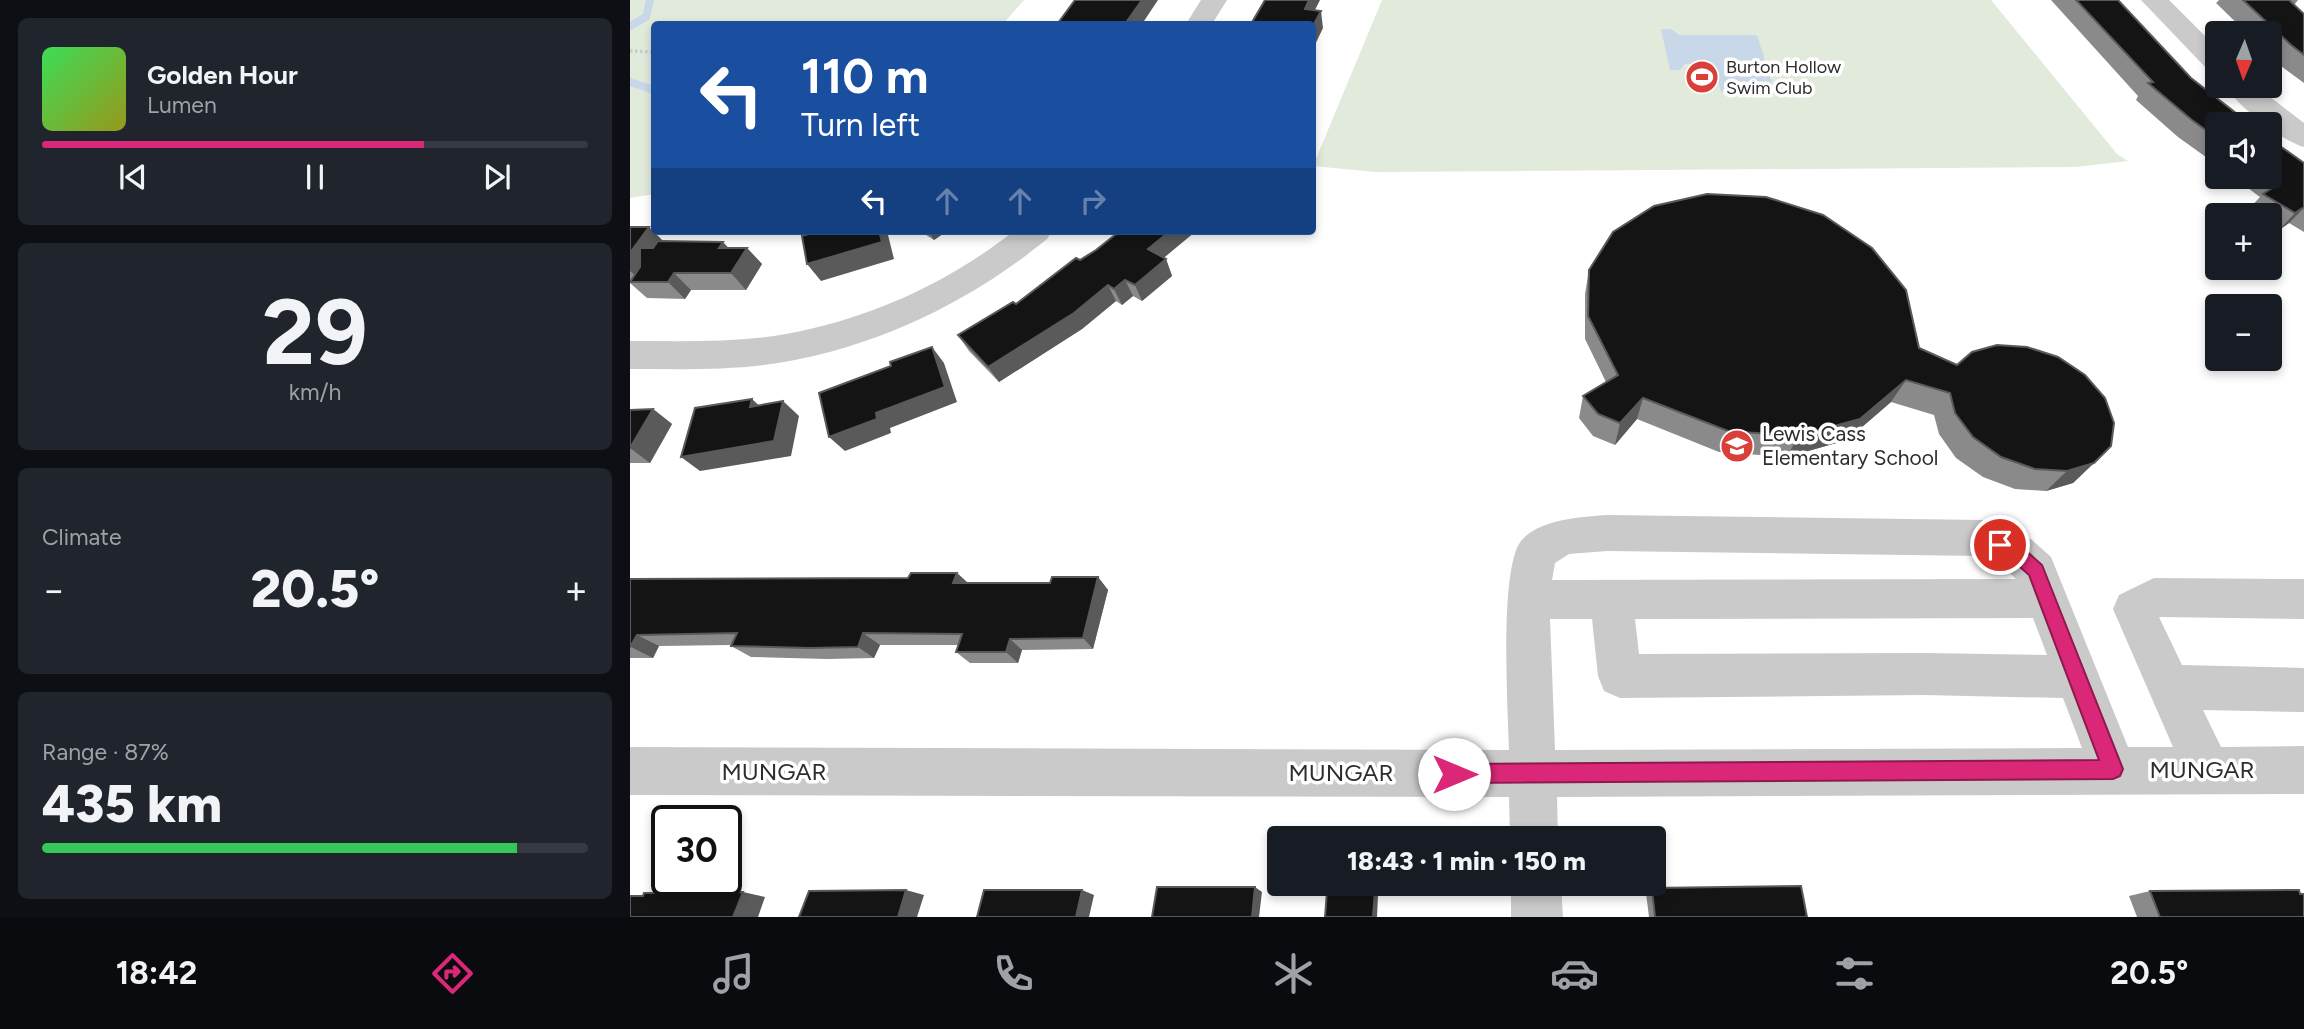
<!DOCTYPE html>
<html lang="en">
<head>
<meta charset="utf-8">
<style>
  :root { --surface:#171b24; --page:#20242c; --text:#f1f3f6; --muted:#9ea1a6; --line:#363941; --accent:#db2777 }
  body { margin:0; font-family:Figtree,sans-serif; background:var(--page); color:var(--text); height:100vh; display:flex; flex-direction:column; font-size:26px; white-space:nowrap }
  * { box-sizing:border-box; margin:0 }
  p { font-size:23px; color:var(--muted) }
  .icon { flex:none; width:38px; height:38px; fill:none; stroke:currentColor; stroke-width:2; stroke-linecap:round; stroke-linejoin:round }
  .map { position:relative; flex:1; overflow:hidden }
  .sheet { display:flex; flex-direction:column; gap:18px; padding:18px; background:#0d0f14; width:630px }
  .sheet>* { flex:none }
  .guide { position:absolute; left:21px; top:21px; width:665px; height:214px; border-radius:7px; box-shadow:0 4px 10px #0003; background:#1a4fa0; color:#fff; overflow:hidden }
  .needle { width:46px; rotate:182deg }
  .fabs { position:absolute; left:1575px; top:21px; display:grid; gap:14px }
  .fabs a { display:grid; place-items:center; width:77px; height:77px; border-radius:7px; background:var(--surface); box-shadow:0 4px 10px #0003; font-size:35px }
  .speed { position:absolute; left:21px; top:805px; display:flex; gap:14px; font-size:35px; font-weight:700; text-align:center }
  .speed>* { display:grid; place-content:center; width:91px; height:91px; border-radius:50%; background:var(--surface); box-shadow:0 4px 10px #0003; line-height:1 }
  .speed .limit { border:4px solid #111; border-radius:10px; background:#fff; color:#111 }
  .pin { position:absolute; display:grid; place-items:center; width:60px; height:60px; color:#fff; margin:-30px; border:4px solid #fff; border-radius:50%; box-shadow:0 2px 7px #0007 }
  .me { position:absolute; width:77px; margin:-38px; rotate:90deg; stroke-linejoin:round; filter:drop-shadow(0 0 5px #0008) }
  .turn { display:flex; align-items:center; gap:24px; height:147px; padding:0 35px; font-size:32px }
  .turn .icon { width:91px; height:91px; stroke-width:2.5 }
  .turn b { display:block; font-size:49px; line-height:60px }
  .lanes { display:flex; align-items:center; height:66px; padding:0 35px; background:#0003; justify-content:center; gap:35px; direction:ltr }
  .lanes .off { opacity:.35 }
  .big { font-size:52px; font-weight:800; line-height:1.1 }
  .sheet .tile { flex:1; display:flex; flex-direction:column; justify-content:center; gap:10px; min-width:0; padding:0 24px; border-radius:10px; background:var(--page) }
  .sheet .dial { align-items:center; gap:0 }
  .dial b { font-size:91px; line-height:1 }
  .song { display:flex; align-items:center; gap:21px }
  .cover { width:84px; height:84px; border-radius:10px; background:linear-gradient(135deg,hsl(130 70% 55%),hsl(60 70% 35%)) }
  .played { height:7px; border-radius:4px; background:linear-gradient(90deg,var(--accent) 70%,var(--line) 70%) }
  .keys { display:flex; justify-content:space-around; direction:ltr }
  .heat { display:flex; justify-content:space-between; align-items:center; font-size:38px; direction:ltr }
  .charge { height:10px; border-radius:5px; background:linear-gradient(90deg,#34c759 87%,var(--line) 0) }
  .trip { position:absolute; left:637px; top:826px; width:399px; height:70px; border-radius:7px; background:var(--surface); box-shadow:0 4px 10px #0003; font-weight:800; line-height:70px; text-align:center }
  .dock { display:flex; height:112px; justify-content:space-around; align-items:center; background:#090b0e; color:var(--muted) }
  .dock .icon { width:49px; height:49px }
  .dock .active { color:var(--accent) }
  .dock b { font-size:32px; color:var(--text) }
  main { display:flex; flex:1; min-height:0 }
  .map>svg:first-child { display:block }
</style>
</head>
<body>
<main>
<section class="sheet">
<div class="tile">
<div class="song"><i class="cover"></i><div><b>Golden Hour</b><p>Lumen</p></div></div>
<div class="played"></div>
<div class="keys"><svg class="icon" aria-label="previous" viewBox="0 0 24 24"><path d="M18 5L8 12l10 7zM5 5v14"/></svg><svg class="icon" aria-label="pause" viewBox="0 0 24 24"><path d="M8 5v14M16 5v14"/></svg><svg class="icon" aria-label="next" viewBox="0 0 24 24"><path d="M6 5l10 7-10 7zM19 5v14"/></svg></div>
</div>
<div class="tile dial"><b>29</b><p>km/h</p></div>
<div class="tile"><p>Climate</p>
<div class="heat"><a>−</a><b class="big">20.5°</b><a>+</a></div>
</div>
<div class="tile"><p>Range · 87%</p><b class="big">435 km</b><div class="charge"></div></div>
</section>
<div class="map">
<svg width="1674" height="917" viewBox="0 0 1674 917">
  <rect width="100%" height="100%" fill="#fff"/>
  <g fill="#e1eadb">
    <polygon points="0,0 394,0 373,24 24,24 24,194 0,198"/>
    <polygon points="752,0 1361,0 1487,154 1498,161 1446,167 745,172 683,166"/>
  </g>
  <polygon fill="#c8d8e8" points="1031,29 1041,29 1049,35 1127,35 1145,92 1091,92 1084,64 1055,64 1050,70 1040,70"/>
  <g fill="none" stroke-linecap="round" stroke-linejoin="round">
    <g stroke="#c8d8e8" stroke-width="8">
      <polyline points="0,26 16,17 20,0"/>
      <polyline points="0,82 24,90"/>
    </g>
    <polyline stroke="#cacaca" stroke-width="3.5" stroke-dasharray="2.5 2.5" stroke-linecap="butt" points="0,51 24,52"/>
    <g fill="#cacaca" fill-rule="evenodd">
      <polygon points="571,0 597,0 582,24 556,24"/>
      <polygon points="1511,0 1539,0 1587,48 1587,71 1577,69"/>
      <path d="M1595,86H1626L1674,123V147C1650,140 1609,107 1595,86Z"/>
      <path d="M384,231H422L417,239C341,301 252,345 154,362C104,371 51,369 0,369V341C52,341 105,343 156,334C239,319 318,283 384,231Z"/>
      <path d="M977,515L1354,520L1401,539L1421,557L1498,747H1543L1483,609L1489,595L1524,578L1674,579V619L1529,617L1552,665L1674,668V712L1573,710L1591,747L1674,746V794L927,797L928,838H880L879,797L0,795V747L879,750C878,710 869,569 891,541C909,519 951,517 977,515ZM977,551L1351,556L1371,565L1386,579L922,580L925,563L939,554ZM1403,618L1417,655L1293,653L1009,654L1005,619ZM920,619H962L968,676L974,691L990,698L1293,695L1433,698L1452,748L925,750Z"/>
      <polygon points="881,884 931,884 933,917 881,917"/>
    </g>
  </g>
  <g fill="#8a8a8a">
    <polygon points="1421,0 1488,0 1561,78 1587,124 1587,165 1548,137 1506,100 1508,96"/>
    <polygon points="1589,0 1668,0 1664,5 1674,14 1674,83 1647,63 1640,55 1640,33 1617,33 1586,3"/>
    <polygon points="1640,139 1674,163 1674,232 1659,223 1649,230 1640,225 1640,215 1624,215 1617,211 1630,197 1603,177 1640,177"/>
    <polygon points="0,227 19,227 33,241 98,248 117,248 132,264 116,290 61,290 55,299 17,298 0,283"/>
    <polygon points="290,231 317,231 304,240"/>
    <polygon points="490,231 566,231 533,258 536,259 542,276 512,301 503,296 492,305 486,301 452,329 369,382 339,351 328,335 386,304 466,250"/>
    <polygon points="959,270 1289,348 1464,463 1443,483 1416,491 1385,489 1353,477 1326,458 1309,434 1304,415 1261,402 1217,440 1157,457 1089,452 1007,419 985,445 963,436 949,418 953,396 976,382 955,339 955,294"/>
    <polygon points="23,409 42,424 20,463 0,463 0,410"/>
    <polygon points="327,573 338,583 420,583 468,577 478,590 463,649 392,650 388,663 340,663 326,652 329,645 250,645 244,658 197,659 121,657 101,646 101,645 29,646 23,658 0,658 0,579 278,578"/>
    <polygon points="1022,888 1177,917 1019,917 1016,893"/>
    <polygon points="1520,891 1670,894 1674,917 1507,917 1499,896"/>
  </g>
  <g fill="#5a5a5a">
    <polygon points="512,0 528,0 512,24 495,24"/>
    <polygon points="679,0 690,0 678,24 675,9"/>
    <polygon points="691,11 693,28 682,51 682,28"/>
    <polygon points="1674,208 1659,223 1649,230 1665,213"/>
    <polygon points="19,227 35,243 10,280 0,271 0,253"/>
    <polygon points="249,231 257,231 264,259 191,281 177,264"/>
    <polygon points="298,231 317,231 304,240"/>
    <polygon points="540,231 566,231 524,266 518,249"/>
    <polygon points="93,242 108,258 89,248"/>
    <polygon points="117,248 132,264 116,290 101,273"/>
    <polygon points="536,259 542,276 512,301 505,285"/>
    <polygon points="44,273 61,290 55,299 38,282"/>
    <polygon points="495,280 503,296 492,305 484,289"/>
    <polygon points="478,285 486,301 452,329 369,382 358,367"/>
    <polygon points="302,347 314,363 327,402 260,428 261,433 215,451 199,437 246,413"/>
    <polygon points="1276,380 1261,402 1217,440 1157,457 1168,436"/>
    <polygon points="1013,398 1007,419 985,445 990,423"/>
    <polygon points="122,399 138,414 120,407"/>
    <polygon points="153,401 169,416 161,456 70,471 51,457"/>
    <polygon points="23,409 42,424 20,463 0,448"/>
    <polygon points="1464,463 1443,483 1416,491 1437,471"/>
    <polygon points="327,573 340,585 323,583"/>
    <polygon points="468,577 478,590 463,649 453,638"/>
    <polygon points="233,633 250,645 244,658 228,647"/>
    <polygon points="7,635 29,646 23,658 1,647"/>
    <polygon points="380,639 392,650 388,663 376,652"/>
    <polygon points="625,887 632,892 629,917 622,917"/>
    <polygon points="276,890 294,895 287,917 268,917"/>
    <polygon points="452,890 464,895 459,917 446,917"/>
    <polygon points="745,890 748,895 747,917 743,917"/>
    <polygon points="113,892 135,897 128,917 103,917"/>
  </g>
  <g fill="#141414" stroke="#5a5a5a" stroke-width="2">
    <polygon points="445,0 512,0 495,24 443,24 428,23"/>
    <polygon points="635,0 679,0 675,9 691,11 682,28 682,24 621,24"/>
    <polygon points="1446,0 1488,0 1561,78 1620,124 1587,124 1587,138 1562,120 1518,83 1523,82"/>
    <polygon points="1613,0 1659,0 1674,14 1674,55 1661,45"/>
    <polygon points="1640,139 1674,163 1674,207 1665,213 1633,194 1650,183 1640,176"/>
    <polygon points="1077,194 1136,197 1193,215 1242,248 1276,290 1289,348 1327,365 1342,352 1367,345 1397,347 1428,357 1455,375 1475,398 1484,423 1481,446 1464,463 1437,471 1405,469 1371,457 1343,437 1325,413 1320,393 1276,380 1230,419 1168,436 1098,431 1013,398 990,423 968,414 953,396 988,375 958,316 959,270 983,232 1024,206"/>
    <polygon points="0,227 19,227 0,253"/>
    <polygon points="188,231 249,231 252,242 177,264 172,236"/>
    <polygon points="490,231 540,231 518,249 536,259 505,285 495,280 484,289 478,285 444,313 358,367 328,335 383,302 386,304 446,258 450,260 466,250"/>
    <polygon points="28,241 93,242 89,248 117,248 101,273 44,273 38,282 0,282 10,267 10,248 23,248"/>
    <polygon points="302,347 315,387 246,413 247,419 199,437 189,393 261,366 260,362"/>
    <polygon points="122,399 120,407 153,401 144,441 51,457 65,408"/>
    <polygon points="23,409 0,448 0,410"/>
    <polygon points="281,573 327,573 323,583 420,583 422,577 468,577 453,638 380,639 376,652 326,652 332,634 233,633 228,647 179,648 101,646 107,633 7,635 0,647 0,579 278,578"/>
    <polygon points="1171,886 1177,917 1025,917 1022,888"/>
    <polygon points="527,887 625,887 622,917 522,917"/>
    <polygon points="276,890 268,917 169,917 179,891"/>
    <polygon points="354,890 452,890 446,917 347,917"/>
    <polygon points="745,890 743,917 695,917 697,891"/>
    <polygon points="1669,890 1670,894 1674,894 1674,917 1530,917 1520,891"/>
    <polygon points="113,892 103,917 0,917 0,896 13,896 14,893"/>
  </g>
  <polygon fill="#db2777" stroke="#8e194d" stroke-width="2" points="1370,538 1392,547 1412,565 1493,769 1490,776 1483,779 824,783 817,781 814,774 817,767 824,764 1469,760 1399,575 1380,558 1364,550 1362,545 1364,540"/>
  <defs>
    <symbol id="stadium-disc" viewBox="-11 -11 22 22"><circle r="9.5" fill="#d94039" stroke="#fff"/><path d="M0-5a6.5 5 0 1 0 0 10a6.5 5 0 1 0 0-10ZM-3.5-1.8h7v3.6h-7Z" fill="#fff"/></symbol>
    <symbol id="school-disc" viewBox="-11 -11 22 22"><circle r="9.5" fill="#d94039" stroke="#fff"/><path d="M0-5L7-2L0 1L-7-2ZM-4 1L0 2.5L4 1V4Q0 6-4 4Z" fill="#fff"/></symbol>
  </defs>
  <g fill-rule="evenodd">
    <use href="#stadium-disc" x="1053" y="58" width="38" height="38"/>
    <use href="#school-disc" x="1088" y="427" width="38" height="38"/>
  </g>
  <g text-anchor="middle" stroke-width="7" stroke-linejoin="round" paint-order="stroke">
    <g font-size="18" fill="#2d2d2d" stroke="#fff" text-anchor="start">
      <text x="1096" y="73">Burton Hollow<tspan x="1096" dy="21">Swim Club</tspan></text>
    </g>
    <g font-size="21" fill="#2d2d2d" stroke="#fff" text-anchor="start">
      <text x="1132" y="441">Lewis Cass<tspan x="1132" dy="24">Elementary School</tspan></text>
    </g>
    <g font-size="24" fill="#2d2d2d" stroke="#fff">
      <text x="1572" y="778">MUNGAR</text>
      <text x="144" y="780">MUNGAR</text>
      <text x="711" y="781">MUNGAR</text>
    </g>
  </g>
</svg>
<div class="fabs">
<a><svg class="needle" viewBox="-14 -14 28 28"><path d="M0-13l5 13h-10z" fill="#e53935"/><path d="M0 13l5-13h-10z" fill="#9ea1a6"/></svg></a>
<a><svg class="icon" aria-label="sound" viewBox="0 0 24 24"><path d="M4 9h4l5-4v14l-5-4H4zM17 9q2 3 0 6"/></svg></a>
<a>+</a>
<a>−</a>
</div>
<div class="speed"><div class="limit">30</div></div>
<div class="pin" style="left:1370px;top:545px;background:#d93025"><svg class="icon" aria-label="arrive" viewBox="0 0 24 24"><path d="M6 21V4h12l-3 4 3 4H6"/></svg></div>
<svg class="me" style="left:824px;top:774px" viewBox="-20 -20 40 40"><circle r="19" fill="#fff"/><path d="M0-13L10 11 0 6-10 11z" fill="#db2777"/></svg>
<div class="trip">18:43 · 1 min · 150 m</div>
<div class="guide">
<div class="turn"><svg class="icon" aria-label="left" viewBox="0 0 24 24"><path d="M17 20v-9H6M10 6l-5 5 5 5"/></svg><div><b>110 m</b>Turn left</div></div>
<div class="lanes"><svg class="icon" aria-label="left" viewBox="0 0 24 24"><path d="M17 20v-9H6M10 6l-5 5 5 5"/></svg><svg class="icon off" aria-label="ahead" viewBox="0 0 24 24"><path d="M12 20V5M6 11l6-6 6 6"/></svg><svg class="icon off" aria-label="ahead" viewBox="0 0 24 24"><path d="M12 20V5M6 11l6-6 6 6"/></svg><svg class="icon off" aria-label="right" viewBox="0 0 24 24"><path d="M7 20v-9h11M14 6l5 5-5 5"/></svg></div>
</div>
</div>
</main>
<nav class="dock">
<b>18:42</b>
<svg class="icon active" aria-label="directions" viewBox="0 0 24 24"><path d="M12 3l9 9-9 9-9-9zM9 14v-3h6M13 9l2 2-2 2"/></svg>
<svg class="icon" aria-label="music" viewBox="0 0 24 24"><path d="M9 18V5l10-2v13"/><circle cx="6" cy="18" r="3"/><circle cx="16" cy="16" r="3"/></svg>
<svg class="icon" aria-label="phone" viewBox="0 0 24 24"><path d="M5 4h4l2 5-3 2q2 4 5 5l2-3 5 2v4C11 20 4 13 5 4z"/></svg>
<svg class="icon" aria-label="climate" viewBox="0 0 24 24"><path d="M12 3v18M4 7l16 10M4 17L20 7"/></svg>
<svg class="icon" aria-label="car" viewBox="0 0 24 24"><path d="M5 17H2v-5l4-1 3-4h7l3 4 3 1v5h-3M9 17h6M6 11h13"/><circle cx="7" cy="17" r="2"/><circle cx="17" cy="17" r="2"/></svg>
<svg class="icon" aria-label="filters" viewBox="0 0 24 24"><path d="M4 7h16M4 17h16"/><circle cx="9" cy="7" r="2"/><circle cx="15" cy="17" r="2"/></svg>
<b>20.5°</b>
</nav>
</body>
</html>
